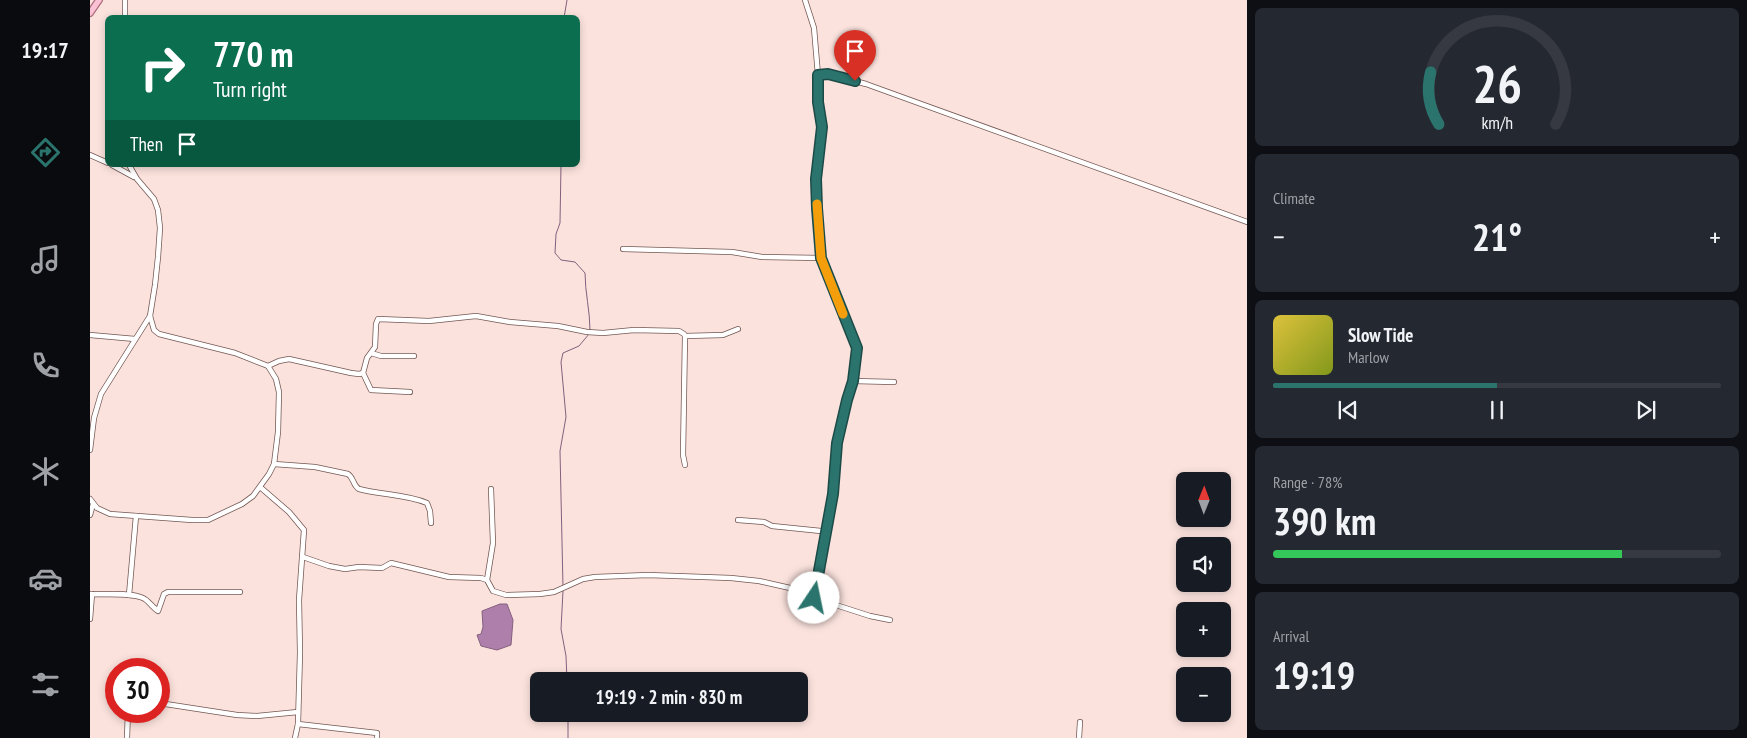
<!DOCTYPE html>
<html lang="en">
<head>
<meta charset="utf-8">
<style>
  :root { --surface:#171b24; --page:#242831; --text:#f1f3f6; --muted:#9ea1a6; --line:#363941; --accent:#2b746d }
  body { margin:0; font-family:"PT Sans Narrow",sans-serif; background:var(--page); color:var(--text); height:100vh; display:flex; flex-direction:column; font-size:19px; white-space:nowrap }
  * { box-sizing:border-box; margin:0 }
  p { font-size:16px; color:var(--muted) }
  .icon { flex:none; width:28px; height:28px; fill:none; stroke:currentColor; stroke-width:2; stroke-linecap:round; stroke-linejoin:round }
  .map { position:relative; flex:1; overflow:hidden }
  .drawer { display:flex; flex-direction:column; gap:8px; padding:8px; background:#0d0f14; width:500px }
  .drawer>* { flex:none }
  .guide { position:absolute; left:15px; top:15px; width:475px; height:152px; border-radius:8px; box-shadow:0 2px 8px #0003; background:#0b6e4f; color:#fff; overflow:hidden }
  .needle { width:32px; rotate:1deg }
  .fabs { position:absolute; left:1086px; top:472px; display:grid; gap:10px }
  .fabs a { display:grid; place-items:center; width:55px; height:55px; border-radius:8px; background:var(--surface); box-shadow:0 2px 8px #0003; font-size:25px }
  .speed { position:absolute; left:15px; top:658px; display:flex; gap:10px; font-size:25px; font-weight:700; text-align:center }
  .speed>* { display:grid; place-content:center; width:65px; height:65px; border-radius:50%; background:var(--surface); box-shadow:0 2px 8px #0003; line-height:1 }
  .speed .limit { border:8px solid #d22; background:#fff; color:#111 }
  .pin { position:absolute; display:grid; place-items:center; width:42px; height:42px; color:#fff; margin:-51px -21px; border-radius:50% 50% 50% 0; rotate:-45deg; box-shadow:0 0 5px #0007 }
  .pin .icon { rotate:45deg }
  .me { position:absolute; width:55px; margin:-28px; rotate:11deg; stroke-linejoin:round; filter:drop-shadow(0 0 4px #0008) }
  .turn { display:flex; align-items:center; gap:18px; height:105px; padding:0 25px; font-size:22px }
  .turn .icon { width:65px; height:65px; stroke-width:2.5 }
  .turn b { display:block; font-size:35px; line-height:42px }
  .then { display:flex; align-items:center; height:48px; padding:0 25px; background:#0003; gap:10px; font-size:19px }
  .big { font-size:38px; font-weight:700; line-height:1.1 }
  .drawer .tile { flex:1; display:flex; flex-direction:column; justify-content:center; gap:8px; min-width:0; padding:0 18px; border-radius:8px; background:var(--page) }
  .drawer .dial { align-items:center; gap:0 }
  .dial svg { height:130px; overflow:visible; fill:none; stroke:var(--line); stroke-width:7; stroke-linecap:round; text-anchor:middle }
  .dial text { fill:var(--text); stroke:none }
  .song { display:flex; align-items:center; gap:15px }
  .cover { width:60px; height:60px; border-radius:8px; background:linear-gradient(135deg,hsl(50 70% 55%),hsl(70 70% 35%)) }
  .played { height:5px; border-radius:2px; background:linear-gradient(90deg,var(--accent) 50%,var(--line) 50%) }
  .keys { display:flex; justify-content:space-around; direction:ltr }
  .heat { display:flex; justify-content:space-between; align-items:center; font-size:28px; direction:ltr }
  .charge { height:8px; border-radius:4px; background:linear-gradient(90deg,#34c759 78%,var(--line) 0) }
  .trip { position:absolute; left:440px; top:672px; width:278px; height:50px; border-radius:8px; background:var(--surface); box-shadow:0 2px 8px #0003; font-weight:700; line-height:50px; text-align:center }
  main { display:flex; flex:1; min-height:0 }
  .dock { display:flex; flex-direction:column; width:90px; justify-content:space-around; align-items:center; background:#090b0e; color:var(--muted) }
  .dock .icon { width:35px; height:35px }
  .dock .current { color:var(--accent) }
  .dock b { font-size:22px; color:var(--text) }
  .map>svg:first-child { display:block }
</style>
</head>
<body>
<main>
<nav class="dock">
<b>19:17</b>
<svg class="icon current" aria-label="directions" viewBox="0 0 24 24"><path d="M12 3l9 9-9 9-9-9zM9 14v-3h6M13 9l2 2-2 2"/></svg>
<svg class="icon" aria-label="music" viewBox="0 0 24 24"><path d="M9 18V5l10-2v13"/><circle cx="6" cy="18" r="3"/><circle cx="16" cy="16" r="3"/></svg>
<svg class="icon" aria-label="phone" viewBox="0 0 24 24"><path d="M5 4h4l2 5-3 2q2 4 5 5l2-3 5 2v4C11 20 4 13 5 4z"/></svg>
<svg class="icon" aria-label="climate" viewBox="0 0 24 24"><path d="M12 3v18M4 7l16 10M4 17L20 7"/></svg>
<svg class="icon" aria-label="car" viewBox="0 0 24 24"><path d="M5 17H2v-5l4-1 3-4h7l3 4 3 1v5h-3M9 17h6M6 11h13"/><circle cx="7" cy="17" r="2"/><circle cx="17" cy="17" r="2"/></svg>
<svg class="icon" aria-label="filters" viewBox="0 0 24 24"><path d="M4 7h16M4 17h16"/><circle cx="9" cy="7" r="2"/><circle cx="15" cy="17" r="2"/></svg>
</nav>
<div class="map">
<svg width="1157" height="738" viewBox="0 0 1157 738">
  <rect width="100%" height="100%" fill="#fbe2dd"/>
  <polygon fill="#af7fac" stroke="#84607e" points="410,604 417,604 423,620 421,645 407,650 391,646 387,635 391,634 393,627 392,611"/>
  <g fill="none" stroke-linecap="round" stroke-linejoin="round">
    <g stroke="#84607e" stroke-width="1">
      <polyline points="474,18 477,0"/>
      <path d="M471,165L470,223L466,234L465,253L471,260L485,262L495,273C495,292 500,311 500,330"/>
      <polyline points="473,587 470,451 476,417 471,362 473,353 489,346 499,334"/>
      <polyline points="473,591 471,629 476,656 477,681"/>
      <polyline points="478,714 478,738"/>
    </g>
    <defs>
      <g id="minor">
        <polyline points="35,0 35,18"/>
        <polyline points="715,0 724,28 728,75 728,102 733,127 726,179 727,208 731,258 767,348 763,381 757,400 747,443 743,494 736,534"/>
        <polyline points="728,75 738,74 776,84 1157,222"/>
        <polyline points="0,155 18,163"/>
        <polyline points="22,165 44,177"/>
        <polyline points="533,249 642,252 672,257 731,258"/>
        <polyline points="0,335 45,339"/>
        <polyline points="595,336 633,335 648,329"/>
        <polyline points="281,353 291,356 324,356"/>
        <polyline points="178,366 189,361 199,359 261,373 269,374 273,373"/>
        <polyline points="763,381 804,382"/>
        <polyline points="320,392 281,390 273,373 277,358 285,347 286,324 288,319 339,321 386,316 420,322 468,326 497,332 513,333 544,330 589,331 594,334 595,336 593,455 595,465"/>
        <polyline points="0,450 4,418 11,394 60,316"/>
        <path d="M184,464L225,467L258,474C264,478 263,486 269,489C291,495 315,494 337,503L340,511L341,523"/>
        <polyline points="170,487 199,512 214,530 209,600 210,653 208,724 205,738"/>
        <polyline points="0,499 7,508 20,514 102,520 118,520 152,504 163,496 179,474 184,464 188,432 189,392 186,379 178,366 145,353 69,334 64,330 60,316 65,285 68,257 70,228 68,210 64,199 47,179 39,165"/>
        <polyline points="0,515 3,504"/>
        <polyline points="648,520 674,522 682,526 731,531 736,534 724,598"/>
        <polyline points="213,557 239,566 255,569 269,567 292,568 301,563 359,577 391,578 397,580 403,591 416,595 450,594 464,592 493,579 505,577 558,575 641,578 669,581 700,588 749,606 780,616 800,620"/>
        <polyline points="397,580 403,543 401,489"/>
        <path d="M0,594C15,595 40,592 53,598C58,600 62,607 68,611L74,594L78,592H150"/>
        <polyline points="39,595 46,516"/>
        <polyline points="0,619 2,594"/>
        <polyline points="69,703 147,715 167,716 208,712"/>
        <polyline points="208,724 287,733 287,738"/>
        <polyline points="37,738 38,711"/>
        <polyline points="989,738 990,722"/>
      </g>
      <polyline id="major" points="0,13 9,0"/>
    </defs>
    <use href="#minor" stroke="#725752" stroke-width="6"/>
    <use href="#major" stroke="#ac6c7e" stroke-width="8"/>
    <use href="#minor" stroke="#fff" stroke-width="4.5"/>
    <use href="#major" stroke="#fac2d4" stroke-width="5.5"/>
  </g>
  <g fill="none" stroke-linecap="round" stroke-linejoin="round">
    <defs>
      <polyline id="route" points="724,598 743,494 747,443 757,400 763,381 767,348 731,258 727,208 726,179 732,127 728,102 728,75 738,74 765,81"/>
    </defs>
    <use href="#route" stroke="#1c4b47" stroke-width="12"/>
    <use href="#route" stroke="#2b746d" stroke-width="9"/>
    <polyline stroke="#f59e0b" stroke-width="9" points="727,204 731,258 753,314"/>
  </g>
</svg>
<div class="fabs">
<a><svg class="needle" viewBox="-14 -14 28 28"><path d="M0-13l5 13h-10z" fill="#e53935"/><path d="M0 13l5-13h-10z" fill="#9ea1a6"/></svg></a>
<a><svg class="icon" aria-label="sound" viewBox="0 0 24 24"><path d="M4 9h4l5-4v14l-5-4H4zM17 9q2 3 0 6"/></svg></a>
<a>+</a>
<a>−</a>
</div>
<div class="speed"><div class="limit">30</div></div>
<div class="pin" style="left:765px;top:81px;background:#d93025"><svg class="icon" aria-label="arrive" viewBox="0 0 24 24"><path d="M6 21V4h12l-3 4 3 4H6"/></svg></div>
<svg class="me" style="left:724px;top:598px" viewBox="-20 -20 40 40"><circle r="19" fill="#fff"/><path d="M0-13L10 11 0 6-10 11z" fill="#2b746d"/></svg>
<div class="trip">19:19 · 2 min · 830 m</div>
<div class="guide">
<div class="turn"><svg class="icon" aria-label="right" viewBox="0 0 24 24"><path d="M7 20v-9h11M14 6l5 5-5 5"/></svg><div><b>770 m</b>Turn right</div></div>
<div class="then">Then<svg class="icon" aria-label="arrive" viewBox="0 0 24 24"><path d="M6 21V4h12l-3 4 3 4H6"/></svg></div>
</div>
</div>
<section class="drawer">
<div class="tile dial"><svg viewBox="0 0 100 80">
<path d="M14 69A42 42 0 1 1 86 69"/>
<path d="M14 69A42 42 0 0 1 9 37" stroke="#2b746d"/>
<text x="50" y="56" font-size="32" font-weight="700">26</text>
<text x="50" y="72" font-size="11">km/h</text>
</svg></div>
<div class="tile"><p>Climate</p>
<div class="heat"><a>−</a><b class="big">21°</b><a>+</a></div>
</div>
<div class="tile">
<div class="song"><i class="cover"></i><div><b>Slow Tide</b><p>Marlow</p></div></div>
<div class="played"></div>
<div class="keys"><svg class="icon" aria-label="previous" viewBox="0 0 24 24"><path d="M18 5L8 12l10 7zM5 5v14"/></svg><svg class="icon" aria-label="pause" viewBox="0 0 24 24"><path d="M8 5v14M16 5v14"/></svg><svg class="icon" aria-label="next" viewBox="0 0 24 24"><path d="M6 5l10 7-10 7zM19 5v14"/></svg></div>
</div>
<div class="tile"><p>Range · 78%</p><b class="big">390 km</b><div class="charge"></div></div>
<div class="tile"><p>Arrival</p><b class="big">19:19</b></div>
</section>
</main>
</body>
</html>
